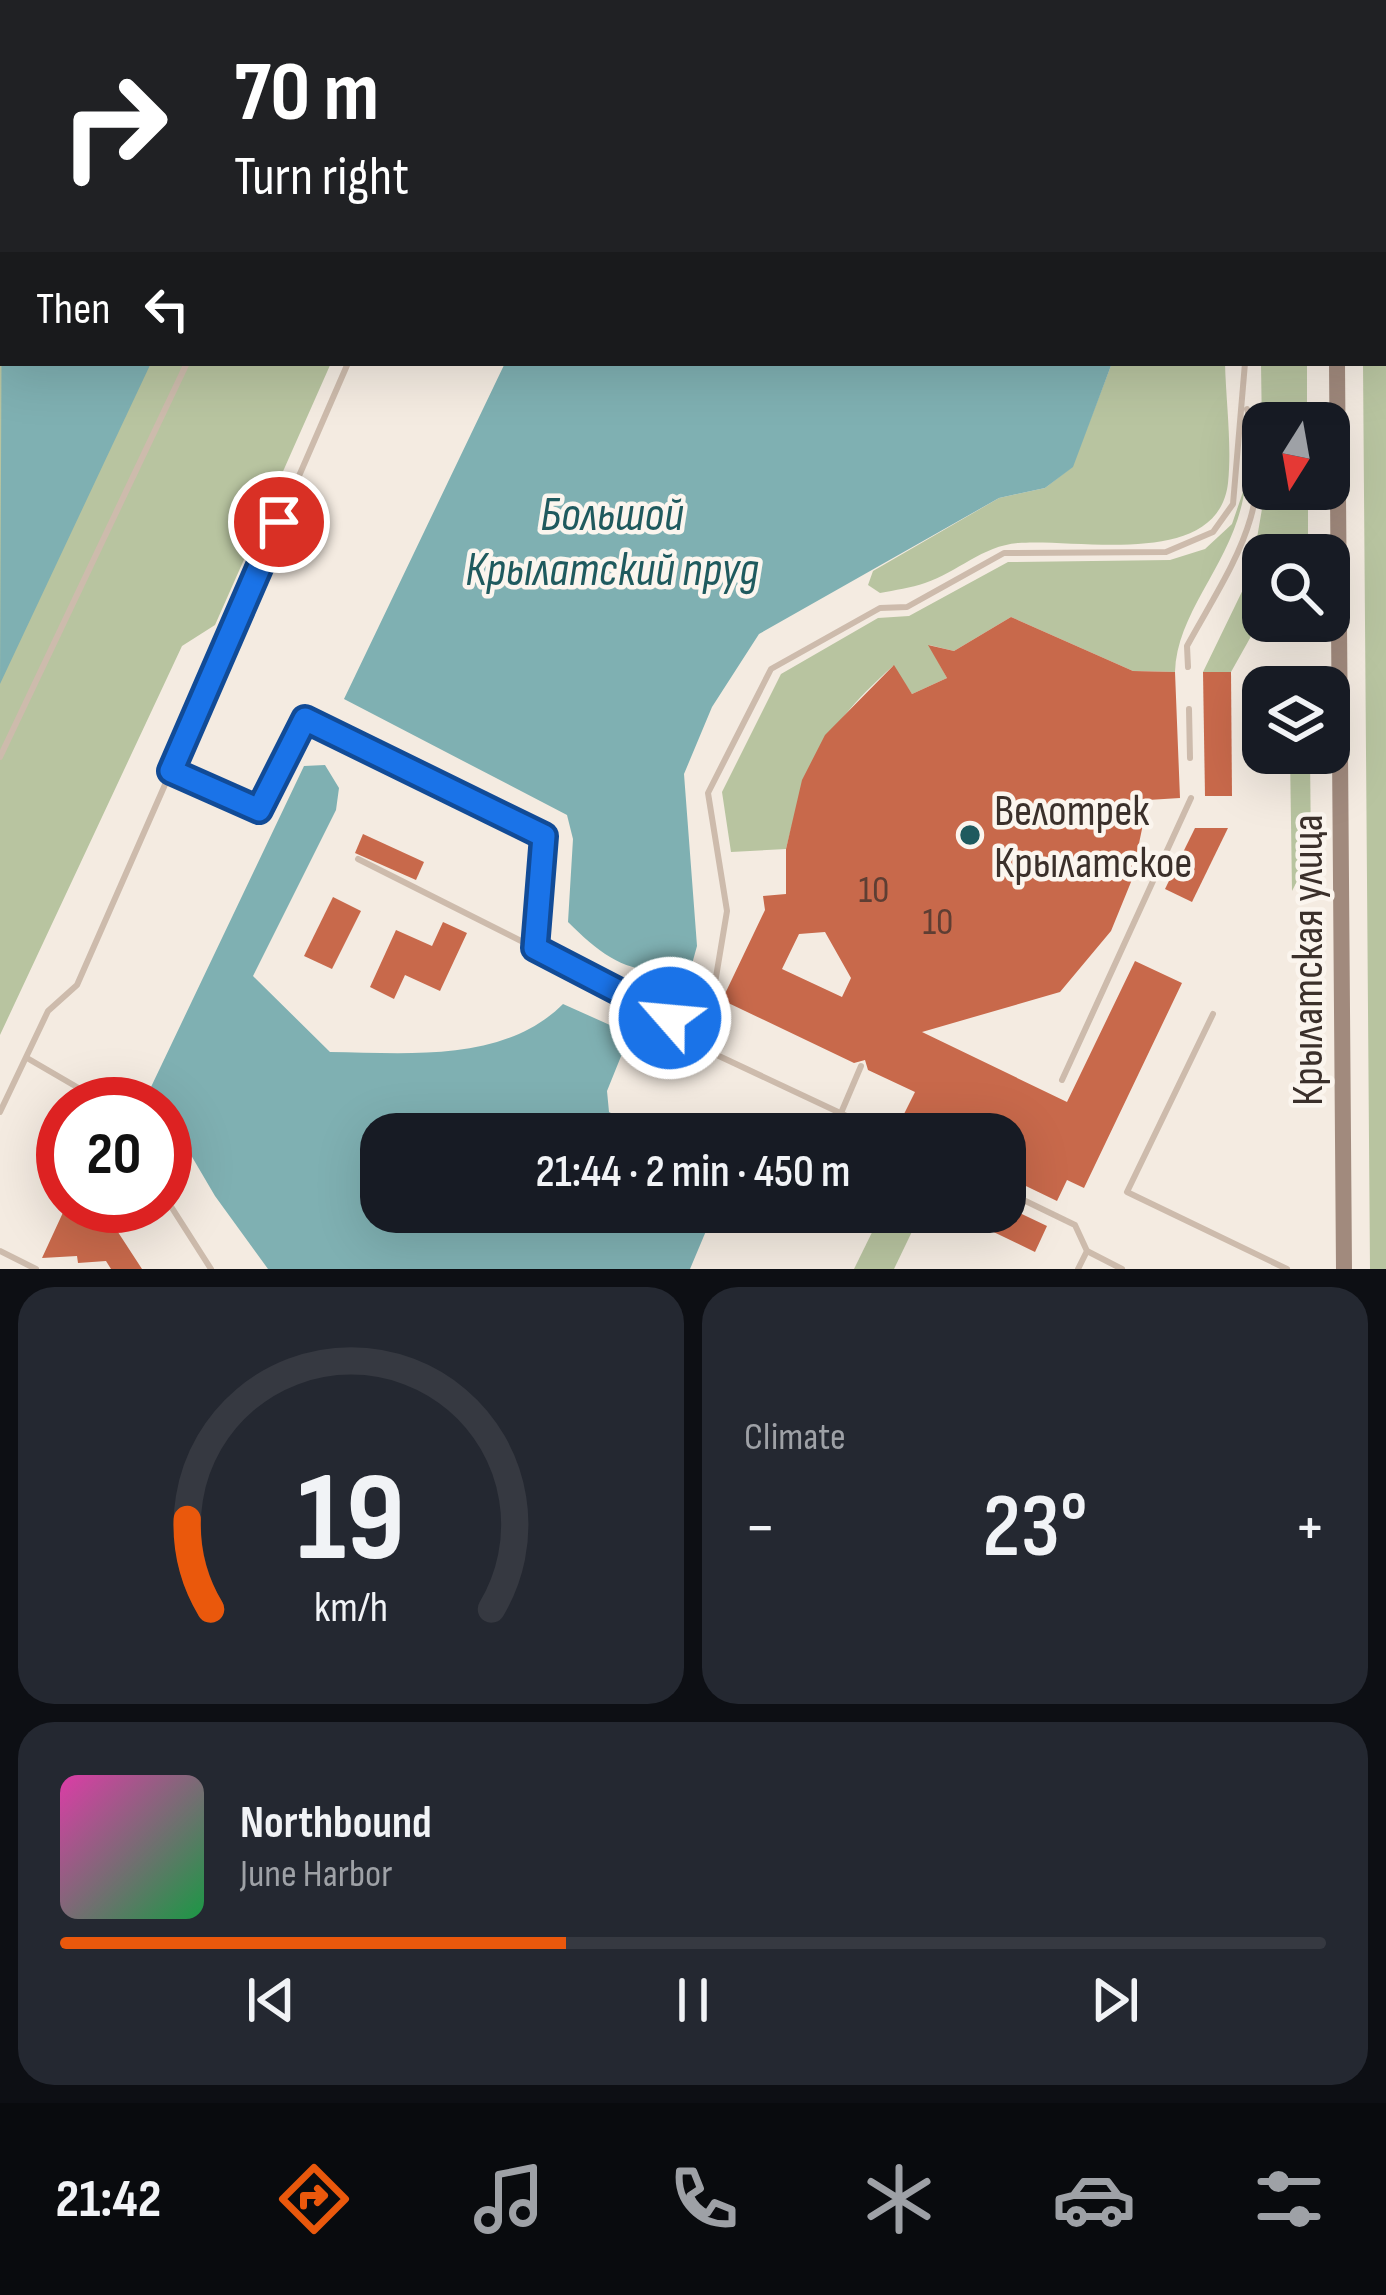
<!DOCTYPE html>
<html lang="en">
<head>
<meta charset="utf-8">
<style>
  :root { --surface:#171b24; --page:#242831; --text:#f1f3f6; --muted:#9ea1a6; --line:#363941; --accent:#ea580c }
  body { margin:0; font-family:"Sofia Sans Condensed",sans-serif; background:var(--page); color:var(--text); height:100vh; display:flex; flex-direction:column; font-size:45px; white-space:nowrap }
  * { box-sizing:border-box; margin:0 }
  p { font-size:39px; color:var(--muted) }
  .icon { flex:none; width:66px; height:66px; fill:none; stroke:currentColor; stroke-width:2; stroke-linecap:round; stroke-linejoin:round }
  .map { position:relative; height:1269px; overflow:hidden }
  .drawer { display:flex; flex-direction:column; gap:18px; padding:18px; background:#0d0f14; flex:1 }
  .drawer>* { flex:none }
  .guide { position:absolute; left:0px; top:0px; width:1386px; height:366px; box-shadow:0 12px 48px #0002; background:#202124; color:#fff; overflow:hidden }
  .needle { width:78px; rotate:191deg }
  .tools { position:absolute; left:1242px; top:402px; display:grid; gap:24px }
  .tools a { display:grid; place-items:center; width:108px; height:108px; border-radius:24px; background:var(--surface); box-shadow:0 12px 48px #0002; font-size:60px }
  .speed { position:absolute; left:36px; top:1077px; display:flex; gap:24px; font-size:60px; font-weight:700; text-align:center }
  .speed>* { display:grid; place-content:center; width:156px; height:156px; border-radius:50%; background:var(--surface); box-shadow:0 12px 48px #0002; line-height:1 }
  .speed .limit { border:18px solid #d22; background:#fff; color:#111 }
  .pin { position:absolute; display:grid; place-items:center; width:102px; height:102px; color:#fff; margin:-51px; border:6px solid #fff; border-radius:50%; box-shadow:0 3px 12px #0007 }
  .me { position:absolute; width:132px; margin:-66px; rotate:297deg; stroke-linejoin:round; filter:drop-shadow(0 0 9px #0008) }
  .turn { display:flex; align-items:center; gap:42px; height:252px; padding:0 36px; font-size:54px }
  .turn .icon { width:156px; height:156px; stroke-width:2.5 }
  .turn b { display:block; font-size:84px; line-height:102px }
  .then { display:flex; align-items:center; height:114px; padding:0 36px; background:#0003; gap:24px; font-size:45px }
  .big { font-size:90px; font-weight:600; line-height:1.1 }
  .drawer .card { flex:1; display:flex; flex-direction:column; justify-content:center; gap:18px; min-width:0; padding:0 42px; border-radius:36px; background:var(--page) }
  .drawer .dial { align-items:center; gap:0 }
  .dial svg { height:312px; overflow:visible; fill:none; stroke:var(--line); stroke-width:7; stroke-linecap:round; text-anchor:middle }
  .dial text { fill:var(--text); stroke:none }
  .song { display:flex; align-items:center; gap:36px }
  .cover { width:144px; height:144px; border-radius:18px; background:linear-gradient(135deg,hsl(320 70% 55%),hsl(140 70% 35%)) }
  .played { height:12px; border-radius:6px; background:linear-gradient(90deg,var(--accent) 40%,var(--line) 40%) }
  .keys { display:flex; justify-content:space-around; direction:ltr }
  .heat { display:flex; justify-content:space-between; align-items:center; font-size:66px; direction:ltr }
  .drawer .tiles { flex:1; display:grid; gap:18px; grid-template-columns:1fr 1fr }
  .card:last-child { grid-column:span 2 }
  .trip { position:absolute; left:360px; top:1113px; width:666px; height:120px; border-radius:36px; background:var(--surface); box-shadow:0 12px 48px #0002; font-weight:600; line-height:120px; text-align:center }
  .menu { display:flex; height:192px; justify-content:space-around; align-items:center; background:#090b0e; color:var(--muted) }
  .menu .icon { width:84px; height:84px }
  .menu .current { color:var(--accent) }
  .menu b { font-size:54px; color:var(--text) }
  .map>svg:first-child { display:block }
</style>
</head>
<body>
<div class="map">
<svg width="1386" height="1269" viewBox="0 0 1386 1269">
  <rect width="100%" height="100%" fill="#f4ebe1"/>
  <g fill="#b8c4a0">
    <polygon points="0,0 491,0 3,3 3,363 331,363 215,625 182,646 0,1035"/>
    <polygon points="750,0 1300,0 1300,3 757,3"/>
    <polygon points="1361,0 1386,0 1386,1269 1370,1269 1363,363 1383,363 1383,3"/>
    <path d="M1112,363H1225C1226,402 1232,445 1228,483C1218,570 1078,538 1018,543C982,546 958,572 925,583C911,588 895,590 880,593L868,585L873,571L999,498L1045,488L1072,467Z"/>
    <polygon points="1261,363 1307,363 1307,423 1263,423 1263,489 1308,489 1308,555 1263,555 1263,615 1231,672 1203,672 1251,573 1263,503"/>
    <path d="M1245,486C1237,559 1177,608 1175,672L1133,671L1011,617L954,651L929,645L947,678L912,694L893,666C827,725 807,763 786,849L731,852L722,792L781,674L878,618L909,616L1008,562L1170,560L1205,549L1232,524Z"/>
    <polygon points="1290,753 1310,753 1311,854 1292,891"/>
    <polygon points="882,1212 919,1217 894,1269 854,1269"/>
  </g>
  <g fill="#7fb0b2">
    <polygon points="3,47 3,363 151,363 0,684"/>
    <path d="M505,363H1112L1073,467L1045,488L999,498L759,634L712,707L684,774L697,946L692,964C638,982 606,960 568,922L573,839L567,815L344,699Z"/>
    <path d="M325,765L339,788L336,810L253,976L330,1052C408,1053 504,1063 563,1004L630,1034L607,1091L609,1112L653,1134H381V1212H714L690,1269H268L215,1196L151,1087L304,766Z"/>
  </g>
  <g fill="#c8694b" fill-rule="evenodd">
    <path d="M1011,617L1133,671L1175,672L1180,798L1148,800L1131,882L1111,931L1060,992L922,1032L1067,1102L1135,961L1182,983L1084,1188L1067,1180L1057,1201L1005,1176V1134H915L898,1126L915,1092L868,1070L865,1060L854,1063L722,1000L765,910L763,896L786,894V849L802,780L825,735L894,665L912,694L947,678L928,645L954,651ZM825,932L851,978L842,997L782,969L799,934Z"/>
    <polygon points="1203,672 1231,672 1232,796 1205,796"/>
    <polygon points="1195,828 1228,828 1192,902 1165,889"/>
    <polygon points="363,834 424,862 416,880 355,853"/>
    <polygon points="333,897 361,911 332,969 304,956"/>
    <polygon points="443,922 467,933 440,991 405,975 394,999 370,987 396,930 432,946"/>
    <polygon points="66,1206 101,1206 142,1269 111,1269 106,1261 78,1263 77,1256 42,1258"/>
    <polygon points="1005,1206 1047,1226 1035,1252 952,1212 1005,1212"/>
  </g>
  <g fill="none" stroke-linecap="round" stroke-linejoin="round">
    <g stroke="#cdbbac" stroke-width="6">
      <polyline points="358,3 360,0"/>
      <polyline points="505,3 506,0"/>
      <polyline points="1266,3 1268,0"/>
      <path d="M1188,667L1187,646C1230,567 1280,504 1247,409"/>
      <polyline points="1189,709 1190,758"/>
      <polyline points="0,757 187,363"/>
      <polyline points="171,771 348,363"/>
      <polyline points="358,859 535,948"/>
      <polyline points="1213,1014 1127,1192 1287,1269"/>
      <polyline points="27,1058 106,1104"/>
      <polyline points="1062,1080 1191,798"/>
      <polyline points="0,1112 48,1011 77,985 171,771 259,810 305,719 544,836 535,948 703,1035"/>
      <polyline points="841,1113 861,1066"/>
      <polyline points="885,1134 704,1049 727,911 708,793 771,669 880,608 907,607 1004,553 1166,552 1213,532 1233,504 1245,363"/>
      <polyline points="1005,1191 1075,1225 1087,1251 1122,1269"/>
      <polyline points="165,1197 211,1269"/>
      <polyline points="0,1251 36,1269"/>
      <polyline points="1078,1269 1087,1251"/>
    </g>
    <g stroke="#a18a7d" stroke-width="16">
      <polyline points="1336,0 1336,3"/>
      <polyline points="1337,363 1344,1269"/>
    </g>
  </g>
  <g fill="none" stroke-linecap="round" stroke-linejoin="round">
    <defs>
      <polyline id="route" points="279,522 171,771 259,810 305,719 544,836 535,948 670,1018"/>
    </defs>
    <use href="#route" stroke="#114b97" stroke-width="30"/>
    <use href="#route" stroke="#1a73e8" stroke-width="21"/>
  </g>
  <circle fill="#1f5a5e" stroke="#fbf5ee" stroke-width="4.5" cx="970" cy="835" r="12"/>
  <g text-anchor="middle" stroke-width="9" stroke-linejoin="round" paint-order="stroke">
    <g font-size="39" fill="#5e3e33">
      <text x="874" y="902">10</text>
      <text x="938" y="934">10</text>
    </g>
    <g font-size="45" fill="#3b302b" stroke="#fbf5ee" text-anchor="start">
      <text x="994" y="825">Велотрек<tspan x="994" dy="52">Крылатское</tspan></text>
    </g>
    <g font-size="45" fill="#3b302b" stroke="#fbf5ee">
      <text transform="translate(1306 960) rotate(-90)" y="16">Крылатская улица</text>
    </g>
    <g font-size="48" font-style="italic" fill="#1f5a5e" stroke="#fbf5ee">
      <text x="612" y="530">Большой<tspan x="612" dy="55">Крылатский пруд</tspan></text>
    </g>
  </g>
</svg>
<div class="tools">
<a><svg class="needle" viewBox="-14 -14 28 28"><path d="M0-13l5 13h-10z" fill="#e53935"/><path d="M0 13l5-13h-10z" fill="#9ea1a6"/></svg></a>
<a><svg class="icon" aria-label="search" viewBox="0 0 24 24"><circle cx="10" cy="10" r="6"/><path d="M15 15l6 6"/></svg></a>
<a><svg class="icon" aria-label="layers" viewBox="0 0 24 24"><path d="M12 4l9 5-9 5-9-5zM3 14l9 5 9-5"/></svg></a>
</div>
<div class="speed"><div class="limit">20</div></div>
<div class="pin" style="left:279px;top:522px;background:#d93025"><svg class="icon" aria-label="arrive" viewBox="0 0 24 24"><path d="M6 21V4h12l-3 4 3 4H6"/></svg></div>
<svg class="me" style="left:670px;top:1018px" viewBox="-20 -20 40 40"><circle r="17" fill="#1a73e8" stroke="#fff" stroke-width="3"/><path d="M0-11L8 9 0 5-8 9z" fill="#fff"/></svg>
<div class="trip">21:44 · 2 min · 450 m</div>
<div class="guide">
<div class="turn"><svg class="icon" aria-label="right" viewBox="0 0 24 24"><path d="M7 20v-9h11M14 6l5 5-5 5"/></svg><div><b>70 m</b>Turn right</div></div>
<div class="then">Then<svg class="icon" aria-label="left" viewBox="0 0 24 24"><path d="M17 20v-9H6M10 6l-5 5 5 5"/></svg></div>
</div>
</div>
<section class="drawer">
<div class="tiles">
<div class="card dial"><svg viewBox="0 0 100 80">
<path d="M14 69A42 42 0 1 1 86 69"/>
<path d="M14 69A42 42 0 0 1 8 46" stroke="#ea580c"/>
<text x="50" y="56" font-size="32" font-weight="700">19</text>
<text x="50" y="72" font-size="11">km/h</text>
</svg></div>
<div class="card"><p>Climate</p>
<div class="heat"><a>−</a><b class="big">23°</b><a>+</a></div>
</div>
<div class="card">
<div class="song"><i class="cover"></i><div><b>Northbound</b><p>June Harbor</p></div></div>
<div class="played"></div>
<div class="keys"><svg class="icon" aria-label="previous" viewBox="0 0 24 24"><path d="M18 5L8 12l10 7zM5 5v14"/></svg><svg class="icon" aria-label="pause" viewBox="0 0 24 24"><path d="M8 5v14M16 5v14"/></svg><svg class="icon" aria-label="next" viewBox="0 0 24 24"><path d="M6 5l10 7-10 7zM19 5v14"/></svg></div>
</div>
</div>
</section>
<nav class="menu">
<b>21:42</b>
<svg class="icon current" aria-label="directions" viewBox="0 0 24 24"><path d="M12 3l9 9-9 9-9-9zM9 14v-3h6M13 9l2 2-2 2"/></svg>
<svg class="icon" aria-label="music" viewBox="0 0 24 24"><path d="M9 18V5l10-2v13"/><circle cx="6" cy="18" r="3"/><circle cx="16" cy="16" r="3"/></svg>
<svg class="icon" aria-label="phone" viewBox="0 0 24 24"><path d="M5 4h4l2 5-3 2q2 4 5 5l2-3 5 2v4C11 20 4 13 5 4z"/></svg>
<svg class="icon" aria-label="climate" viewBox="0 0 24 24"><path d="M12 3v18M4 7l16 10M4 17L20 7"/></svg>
<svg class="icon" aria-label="car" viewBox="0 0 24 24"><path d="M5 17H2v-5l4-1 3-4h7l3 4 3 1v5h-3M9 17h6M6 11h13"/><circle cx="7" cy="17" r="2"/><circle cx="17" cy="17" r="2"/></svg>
<svg class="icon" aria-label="filters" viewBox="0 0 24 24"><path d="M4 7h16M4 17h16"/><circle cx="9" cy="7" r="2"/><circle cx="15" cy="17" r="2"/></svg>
</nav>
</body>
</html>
